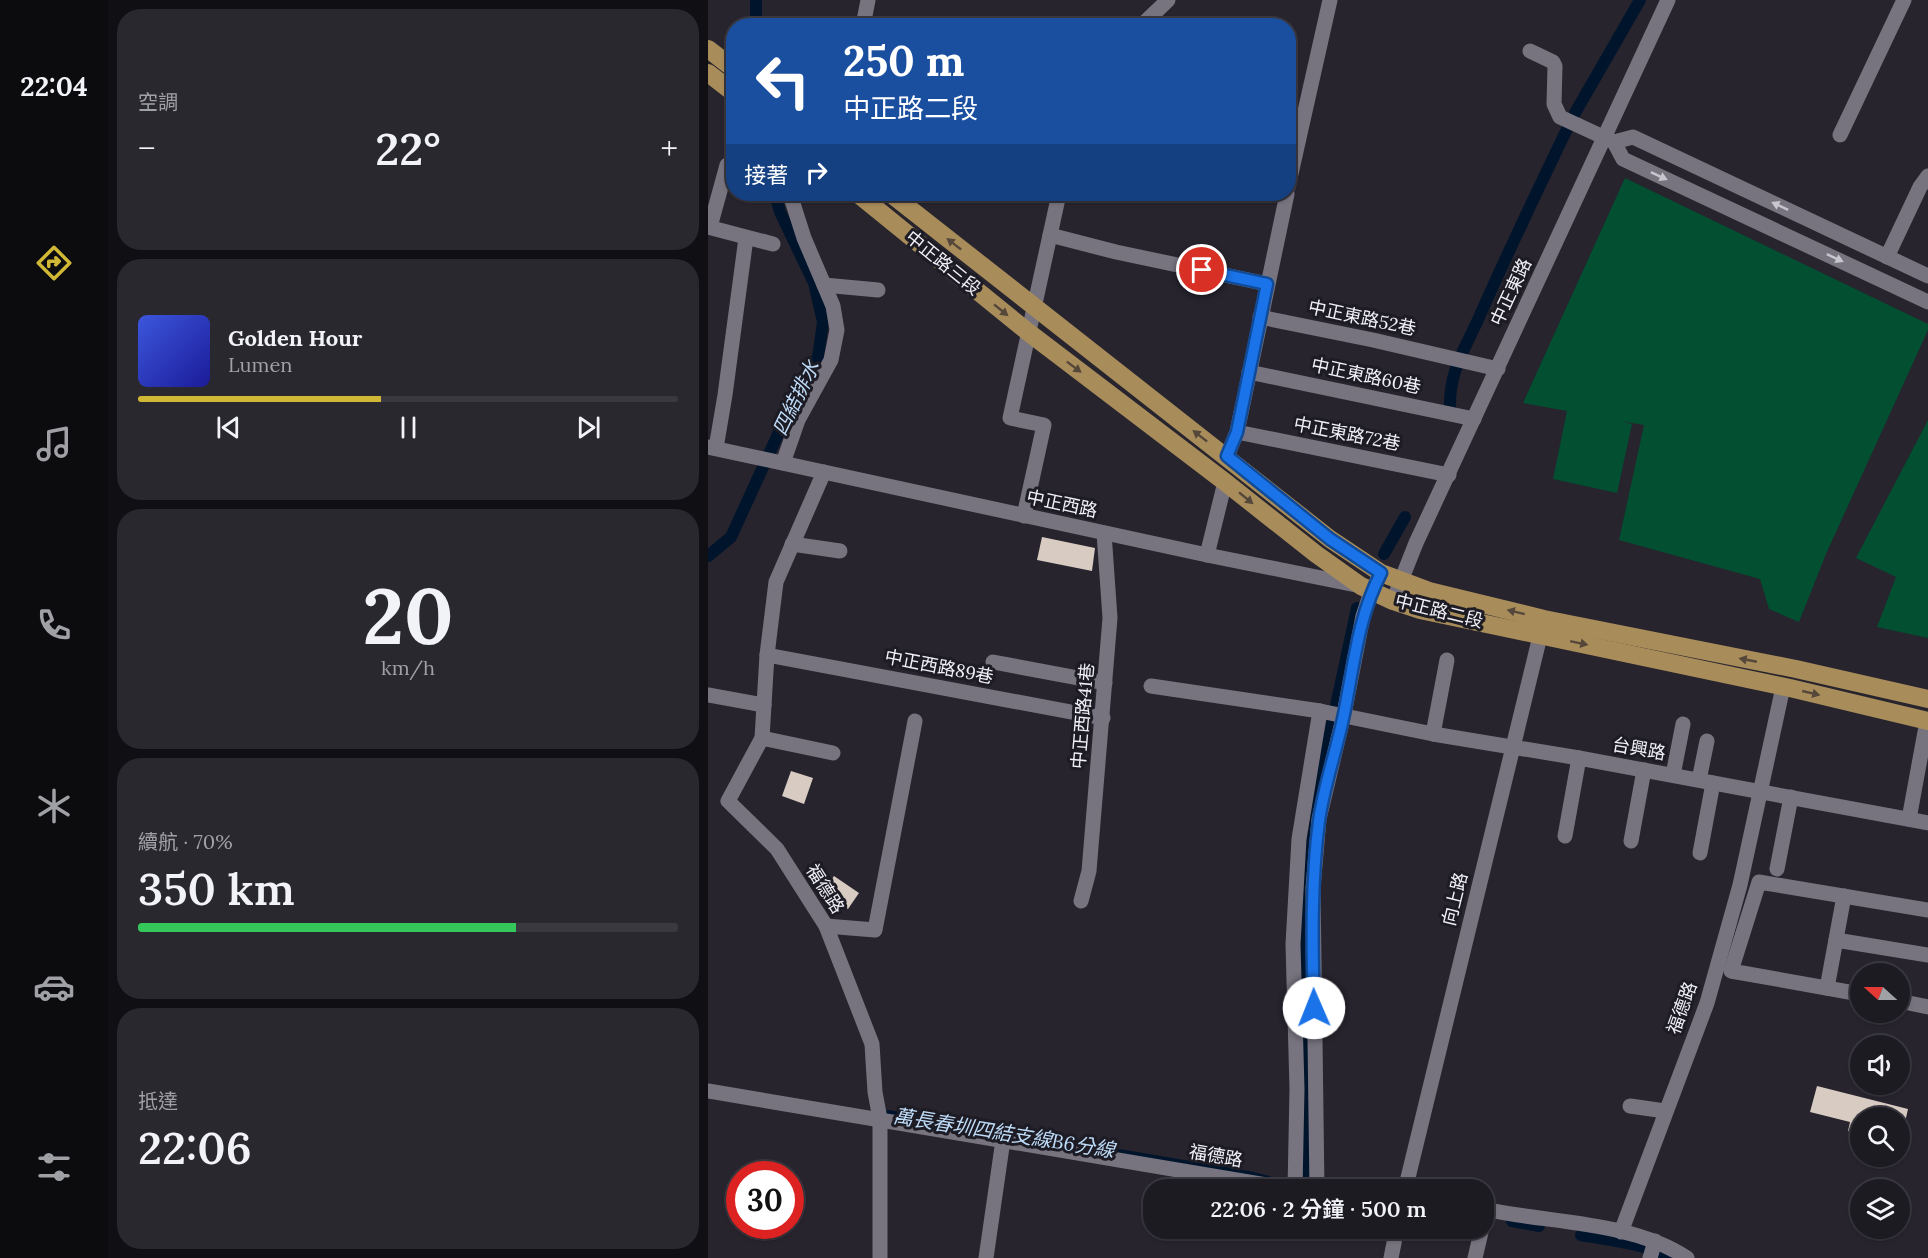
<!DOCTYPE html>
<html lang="zh-TW">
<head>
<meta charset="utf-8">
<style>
  :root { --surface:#1d1b22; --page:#2a282f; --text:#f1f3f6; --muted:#a0a1a5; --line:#3b3940; --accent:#d1b736 }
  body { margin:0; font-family:Lora,"Noto Sans TC",serif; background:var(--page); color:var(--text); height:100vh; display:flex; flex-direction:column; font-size:22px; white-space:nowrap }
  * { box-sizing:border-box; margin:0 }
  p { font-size:20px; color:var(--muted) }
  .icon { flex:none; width:33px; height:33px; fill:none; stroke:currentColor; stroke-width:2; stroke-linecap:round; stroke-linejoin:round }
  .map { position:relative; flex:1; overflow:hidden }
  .side { display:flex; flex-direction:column; gap:9px; padding:9px; background:#100f13; width:600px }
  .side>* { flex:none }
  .guide { position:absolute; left:18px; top:18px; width:570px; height:183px; border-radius:24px; box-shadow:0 2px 4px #0004,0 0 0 2px var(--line); background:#1a4fa0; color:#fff; overflow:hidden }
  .needle { width:39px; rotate:291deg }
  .buttons { position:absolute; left:1142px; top:963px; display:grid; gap:12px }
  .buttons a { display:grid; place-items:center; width:60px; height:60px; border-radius:50%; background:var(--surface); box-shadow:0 2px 4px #0004,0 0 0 2px var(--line); font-size:30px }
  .speed { position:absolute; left:18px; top:1161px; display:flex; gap:12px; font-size:30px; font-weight:700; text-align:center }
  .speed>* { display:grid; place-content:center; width:78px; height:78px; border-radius:50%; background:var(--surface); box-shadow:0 2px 4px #0004,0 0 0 2px var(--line); line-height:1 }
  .speed .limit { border:9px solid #d22; background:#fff; color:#111 }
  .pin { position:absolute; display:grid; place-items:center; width:51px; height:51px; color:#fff; margin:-26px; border:3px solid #fff; border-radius:50%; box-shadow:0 2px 6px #0007 }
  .me { position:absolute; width:66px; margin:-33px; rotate:359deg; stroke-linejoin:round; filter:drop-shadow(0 0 4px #0008) }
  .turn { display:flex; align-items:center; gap:21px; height:126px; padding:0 18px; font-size:27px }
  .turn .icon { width:78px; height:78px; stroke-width:2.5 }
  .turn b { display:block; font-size:42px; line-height:51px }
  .then { display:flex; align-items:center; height:57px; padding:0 18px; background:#0003; gap:12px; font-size:22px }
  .big { font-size:45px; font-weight:600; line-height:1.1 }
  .side .widget { flex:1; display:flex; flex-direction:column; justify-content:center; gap:9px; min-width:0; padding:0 21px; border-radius:24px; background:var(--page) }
  .side .dial { align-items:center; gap:0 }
  .dial b { font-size:78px; line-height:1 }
  .song { display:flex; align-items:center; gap:18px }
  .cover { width:72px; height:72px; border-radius:9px; background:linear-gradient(135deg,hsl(230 70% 55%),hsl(240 70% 35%)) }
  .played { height:6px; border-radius:3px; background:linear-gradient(90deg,var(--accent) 45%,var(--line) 45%) }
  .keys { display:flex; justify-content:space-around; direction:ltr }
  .heat { display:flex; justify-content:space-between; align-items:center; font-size:33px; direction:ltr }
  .charge { height:9px; border-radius:4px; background:linear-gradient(90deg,#34c759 70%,var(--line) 0) }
  .trip { position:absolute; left:435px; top:1179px; width:351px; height:60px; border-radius:24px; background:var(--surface); box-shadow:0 2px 4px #0004,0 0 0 2px var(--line); font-weight:600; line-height:60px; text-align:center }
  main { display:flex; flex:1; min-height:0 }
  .dock { display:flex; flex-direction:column; width:108px; justify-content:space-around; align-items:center; background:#0c0b0e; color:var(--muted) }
  .dock .icon { width:42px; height:42px }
  .dock .selected { color:var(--accent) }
  .dock b { font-size:27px; color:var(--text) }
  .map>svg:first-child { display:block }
</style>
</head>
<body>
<main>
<nav class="dock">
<b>22:04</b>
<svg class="icon selected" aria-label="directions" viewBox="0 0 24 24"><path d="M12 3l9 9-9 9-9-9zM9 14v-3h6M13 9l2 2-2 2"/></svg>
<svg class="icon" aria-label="music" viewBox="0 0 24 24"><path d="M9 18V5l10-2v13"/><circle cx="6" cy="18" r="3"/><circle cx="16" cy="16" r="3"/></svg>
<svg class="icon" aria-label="phone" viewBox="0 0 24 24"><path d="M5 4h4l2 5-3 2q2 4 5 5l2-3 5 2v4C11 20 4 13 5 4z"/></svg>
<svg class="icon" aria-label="climate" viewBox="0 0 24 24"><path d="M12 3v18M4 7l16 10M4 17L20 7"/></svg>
<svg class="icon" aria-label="car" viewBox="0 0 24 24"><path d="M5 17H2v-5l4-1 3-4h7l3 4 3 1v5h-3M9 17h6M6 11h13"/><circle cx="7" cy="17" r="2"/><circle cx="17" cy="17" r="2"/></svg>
<svg class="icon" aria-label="filters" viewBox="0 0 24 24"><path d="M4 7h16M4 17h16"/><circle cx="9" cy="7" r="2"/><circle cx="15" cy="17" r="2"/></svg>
</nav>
<section class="side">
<div class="widget"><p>空調</p>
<div class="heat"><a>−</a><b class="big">22°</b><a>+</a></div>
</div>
<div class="widget">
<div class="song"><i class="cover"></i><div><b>Golden Hour</b><p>Lumen</p></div></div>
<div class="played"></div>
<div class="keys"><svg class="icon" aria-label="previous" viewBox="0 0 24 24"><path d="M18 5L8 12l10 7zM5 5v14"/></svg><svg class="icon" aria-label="pause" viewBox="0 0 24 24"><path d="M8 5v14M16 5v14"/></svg><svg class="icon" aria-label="next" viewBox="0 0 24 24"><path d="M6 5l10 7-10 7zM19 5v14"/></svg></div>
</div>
<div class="widget dial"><b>20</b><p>km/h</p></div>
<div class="widget"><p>續航 · 70%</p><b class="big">350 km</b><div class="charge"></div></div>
<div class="widget"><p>抵達</p><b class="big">22:06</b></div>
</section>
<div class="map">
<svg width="1220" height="1258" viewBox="0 0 1220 1258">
  <rect width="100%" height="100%" fill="#27242e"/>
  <g fill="#024f31">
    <polygon points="917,178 1220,324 1220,330 1118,554 1091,622 1061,609 1052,579 911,540 936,425 912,421 924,424 909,493 845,479 859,411 815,403"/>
    <polygon points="1220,420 1220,638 1169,627 1188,577 1148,558"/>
  </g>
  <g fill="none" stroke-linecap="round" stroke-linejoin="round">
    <g stroke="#00152c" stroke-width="4">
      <polyline points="608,781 623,719"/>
      <polyline points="176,1114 180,1112 541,1173 561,1178"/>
    </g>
    <g stroke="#00152c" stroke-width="12">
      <polyline points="48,0 48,26"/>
      <polyline points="867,113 932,0"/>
      <path d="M742,408C741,369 758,348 773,313C801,250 831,187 861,125"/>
      <polyline points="676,554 697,517"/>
      <polyline points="0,556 23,537 88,395 110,357 115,322 106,283 72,212 67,194"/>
      <polyline points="604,1184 600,1183 597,867 604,817 649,608"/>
      <polyline points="804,1221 831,1226"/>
      <path d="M873,1235C895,1239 946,1245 962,1258"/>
    </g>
  </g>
  <g fill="#d8cbc2">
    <polygon points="334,537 387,548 384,571 329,560"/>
    <polygon points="83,771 105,778 96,804 74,796"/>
    <polygon points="126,876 151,893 140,909 115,892"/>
    <polygon points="1109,1086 1200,1109 1198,1118 1152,1118 1152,1135 1140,1131 1142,1122 1102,1112"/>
  </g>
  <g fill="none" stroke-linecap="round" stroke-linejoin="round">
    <g stroke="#777480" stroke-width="15">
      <polyline points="155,26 160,0"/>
      <polyline points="433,26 460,0"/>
      <polyline points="822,51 845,62 847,66 846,104 852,117 906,142 915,159 1220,302"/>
      <polyline points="1132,135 1196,0"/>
      <polyline points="906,142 925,137 1220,276"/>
      <polyline points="580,187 622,0"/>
      <polyline points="0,227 65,244"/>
      <polyline points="2,227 19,165"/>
      <polyline points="342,235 408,252 559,284"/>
      <polyline points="1179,257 1212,187 1220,176"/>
      <polyline points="116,285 170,290"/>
      <polyline points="552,317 665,340 790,369"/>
      <polyline points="541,372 766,419"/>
      <polyline points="529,432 741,475"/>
      <polyline points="0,447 499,555 653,586"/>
      <polyline points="8,448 17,395 38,238"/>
      <polyline points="519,456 529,432 579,194"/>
      <polyline points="75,463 90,420 123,360 129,330 125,306 96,238 82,194"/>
      <polyline points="116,472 68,582 59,655 54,738 20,801 69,849 118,926 164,1044 167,1092 172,1119 172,1258"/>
      <polyline points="316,516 336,425 302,418 351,194"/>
      <polyline points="84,544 132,551"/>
      <polyline points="499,555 517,482"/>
      <polyline points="685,601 708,543 960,0"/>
      <polyline points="59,655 395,718"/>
      <polyline points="285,662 397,683"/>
      <polyline points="443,686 612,711 591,839 585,944 589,1089 587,1189"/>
      <polyline points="0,695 56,705"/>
      <polyline points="612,711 725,734 871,758 1220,823"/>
      <polyline points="725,734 739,660"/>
      <polyline points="54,738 125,753"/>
      <polyline points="965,775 975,724"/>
      <polyline points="991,780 999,741"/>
      <polyline points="1201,819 1219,721"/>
      <polyline points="857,836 871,758"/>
      <polyline points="923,841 936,770"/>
      <polyline points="992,853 1005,783"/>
      <polyline points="1069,869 1083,797"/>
      <polyline points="373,901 381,871 402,618 396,533"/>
      <polyline points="118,926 167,930 207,721"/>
      <polyline points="1128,940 1220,955"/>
      <polyline points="1119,988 1136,896"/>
      <polyline points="1152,994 1023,971 1051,882 1220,910"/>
      <polyline points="1191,1001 1220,1007"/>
      <polyline points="0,1091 589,1190"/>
      <polyline points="922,1106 957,1111"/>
      <polyline points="609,1190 605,888 611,819 636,714 655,616 663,592 673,573"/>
      <polyline points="697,1190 835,624"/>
      <path d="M776,1209C839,1223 924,1221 979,1258"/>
      <polyline points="913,1232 999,1003 1032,885 1075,687"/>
      <polyline points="278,1258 295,1140"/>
      <polyline points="683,1258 689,1228"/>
      <polyline points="767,1258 774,1228"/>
      <polyline points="942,1258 947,1241"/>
    </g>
    <g stroke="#a88c5a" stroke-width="18">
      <polyline points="0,49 26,69"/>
      <polyline points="0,73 26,93"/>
      <polyline points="150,194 320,332 517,482 608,554 653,586 685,601 712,610 1082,688 1220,721"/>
      <polyline points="183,194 622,539 673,573 721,591 836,619 1088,669 1220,699"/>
    </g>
  </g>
  <defs><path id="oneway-solid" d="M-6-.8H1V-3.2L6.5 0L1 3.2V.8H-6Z" transform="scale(1.5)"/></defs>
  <g fill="#c7c5cd">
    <use href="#oneway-solid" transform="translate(951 176) rotate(25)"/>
    <use href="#oneway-solid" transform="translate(1072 206) rotate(-155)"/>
    <use href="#oneway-solid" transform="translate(1127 258) rotate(25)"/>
  </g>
  <g fill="#55483a">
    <use href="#oneway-solid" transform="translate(246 244) rotate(-142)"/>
    <use href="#oneway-solid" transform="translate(293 310) rotate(39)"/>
    <use href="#oneway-solid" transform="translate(366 367) rotate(37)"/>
    <use href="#oneway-solid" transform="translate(492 436) rotate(-142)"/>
    <use href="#oneway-solid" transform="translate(538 498) rotate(39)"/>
    <use href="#oneway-solid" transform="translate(808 612) rotate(-166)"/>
    <use href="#oneway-solid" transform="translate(871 643) rotate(12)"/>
    <use href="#oneway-solid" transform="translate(1040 660) rotate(-169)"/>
    <use href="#oneway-solid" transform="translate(1103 693) rotate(13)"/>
  </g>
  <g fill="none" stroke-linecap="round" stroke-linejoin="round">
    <defs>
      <path id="route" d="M494,270L559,284L529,432L519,456L622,539L673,573C650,617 646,665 636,714C629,749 616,785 611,821C603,882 604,946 606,1008"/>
    </defs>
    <use href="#route" stroke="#114b97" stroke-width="15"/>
    <use href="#route" stroke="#1a73e8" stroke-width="10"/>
  </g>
  <g text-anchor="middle" stroke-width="6" stroke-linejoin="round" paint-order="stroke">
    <g font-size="18" fill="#f2f0f7" stroke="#1d1b24">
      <text transform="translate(235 263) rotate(39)" y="6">中正路三段</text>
      <text transform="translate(803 292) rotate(-65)" y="6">中正東路</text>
      <text transform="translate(654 318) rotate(12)" y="6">中正東路52巷</text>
      <text transform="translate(658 376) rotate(12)" y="6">中正東路60巷</text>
      <text transform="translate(639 434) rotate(11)" y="6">中正東路72巷</text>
      <text transform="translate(354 504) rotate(12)" y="6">中正西路</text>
      <text transform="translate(731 611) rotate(14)" y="6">中正路二段</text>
      <text transform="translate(231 667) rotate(11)" y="6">中正西路89巷</text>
      <text transform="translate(375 716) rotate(-85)" y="6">中正西路41巷</text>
      <text transform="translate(931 749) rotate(10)" y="6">台興路</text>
      <text transform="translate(117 889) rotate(58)" y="6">福德路</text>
      <text transform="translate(747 899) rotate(-76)" y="6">向上路</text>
      <text transform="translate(974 1008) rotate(-70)" y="6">福德路</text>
      <text transform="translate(508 1156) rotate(10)" y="6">福德路</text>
    </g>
    <g font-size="20" font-style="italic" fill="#bedcf8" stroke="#1d1b24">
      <text transform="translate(88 398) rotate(-64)" y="7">四結排水</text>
      <text transform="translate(296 1133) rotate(9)" y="7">萬長春圳四結支線B6分線</text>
    </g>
  </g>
</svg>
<div class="buttons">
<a><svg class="needle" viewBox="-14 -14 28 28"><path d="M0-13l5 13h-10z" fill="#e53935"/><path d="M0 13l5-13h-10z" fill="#a0a1a5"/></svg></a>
<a><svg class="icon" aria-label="sound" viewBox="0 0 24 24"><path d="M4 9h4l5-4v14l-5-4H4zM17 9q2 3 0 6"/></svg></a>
<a><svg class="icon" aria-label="search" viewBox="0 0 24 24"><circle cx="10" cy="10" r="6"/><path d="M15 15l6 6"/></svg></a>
<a><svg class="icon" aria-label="layers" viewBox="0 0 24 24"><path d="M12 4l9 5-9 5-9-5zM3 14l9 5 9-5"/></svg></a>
</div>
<div class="speed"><div class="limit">30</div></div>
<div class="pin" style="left:494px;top:270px;background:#d93025"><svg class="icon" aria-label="arrive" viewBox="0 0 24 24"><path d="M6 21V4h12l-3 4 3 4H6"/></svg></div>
<svg class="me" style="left:606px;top:1008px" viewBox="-20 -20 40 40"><circle r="19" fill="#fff"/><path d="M0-13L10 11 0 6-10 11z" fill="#1a73e8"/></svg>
<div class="trip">22:06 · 2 分鐘 · 500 m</div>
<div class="guide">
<div class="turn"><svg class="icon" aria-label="left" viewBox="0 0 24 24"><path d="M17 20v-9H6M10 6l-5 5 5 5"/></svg><div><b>250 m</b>中正路二段</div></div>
<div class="then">接著<svg class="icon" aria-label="right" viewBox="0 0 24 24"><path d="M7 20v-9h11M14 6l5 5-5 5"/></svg></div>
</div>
</div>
</main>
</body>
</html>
